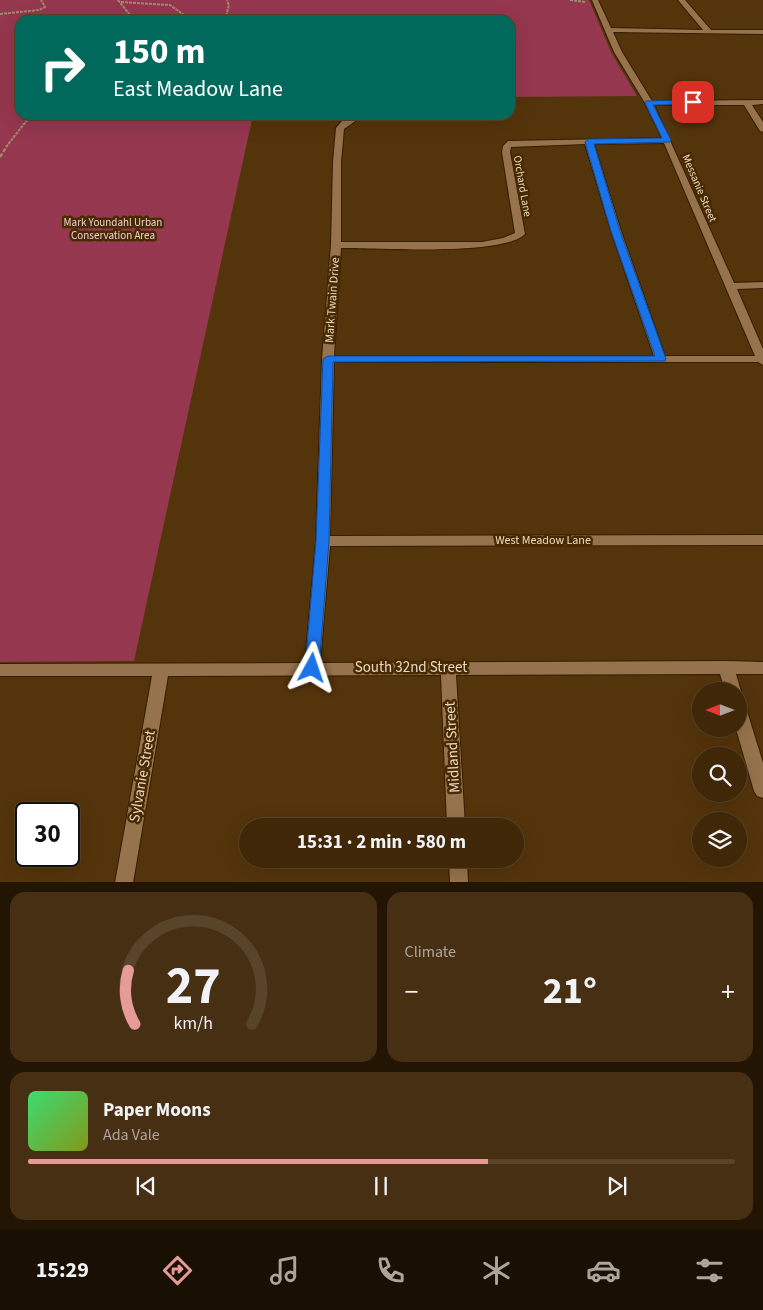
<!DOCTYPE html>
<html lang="en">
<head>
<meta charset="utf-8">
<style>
  :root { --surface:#3f2708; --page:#462f12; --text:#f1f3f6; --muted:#ada59c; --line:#584429; --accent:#e69b98 }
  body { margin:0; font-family:"Source Sans 3",sans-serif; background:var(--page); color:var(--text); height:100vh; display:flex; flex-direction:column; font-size:19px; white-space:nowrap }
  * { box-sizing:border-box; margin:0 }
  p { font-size:16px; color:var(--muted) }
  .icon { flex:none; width:28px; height:28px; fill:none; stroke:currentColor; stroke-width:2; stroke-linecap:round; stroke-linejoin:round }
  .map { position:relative; height:882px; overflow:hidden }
  .sheet { display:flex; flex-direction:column; gap:10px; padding:10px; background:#231504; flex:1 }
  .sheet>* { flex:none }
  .banner { position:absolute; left:15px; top:15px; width:500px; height:105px; border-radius:15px; box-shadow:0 5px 20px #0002,0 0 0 1px var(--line); background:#00695c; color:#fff; overflow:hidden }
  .needle { width:32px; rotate:270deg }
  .tools { position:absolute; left:692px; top:682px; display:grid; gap:10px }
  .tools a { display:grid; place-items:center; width:55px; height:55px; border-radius:50%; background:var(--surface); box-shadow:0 5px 20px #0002,0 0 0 1px var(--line); font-size:25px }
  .speed { position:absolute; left:15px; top:802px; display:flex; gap:10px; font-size:25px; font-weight:700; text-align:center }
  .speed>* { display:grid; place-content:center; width:65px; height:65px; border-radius:50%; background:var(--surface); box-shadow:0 5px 20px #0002,0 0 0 1px var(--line); line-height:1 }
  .speed .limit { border:2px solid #111; border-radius:8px; background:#fff; color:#111 }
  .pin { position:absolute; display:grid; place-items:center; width:42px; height:42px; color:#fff; margin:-21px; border-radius:10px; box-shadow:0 2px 8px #0006 }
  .me { position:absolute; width:55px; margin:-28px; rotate:5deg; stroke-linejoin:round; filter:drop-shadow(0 0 4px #0008) }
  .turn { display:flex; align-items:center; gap:18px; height:105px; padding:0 15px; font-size:22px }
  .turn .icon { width:65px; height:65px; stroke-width:2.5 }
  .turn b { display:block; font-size:35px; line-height:42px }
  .big { font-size:38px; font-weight:700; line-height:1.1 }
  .sheet .widget { flex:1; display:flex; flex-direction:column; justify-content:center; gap:8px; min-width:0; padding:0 18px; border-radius:15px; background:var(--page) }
  .sheet .dial { align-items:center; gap:0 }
  .dial svg { height:130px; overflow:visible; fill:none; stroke:var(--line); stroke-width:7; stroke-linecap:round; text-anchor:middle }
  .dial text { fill:var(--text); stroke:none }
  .song { display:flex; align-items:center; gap:15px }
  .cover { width:60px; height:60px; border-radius:8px; background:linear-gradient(135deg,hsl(140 70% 55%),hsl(70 70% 35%)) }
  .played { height:5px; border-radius:2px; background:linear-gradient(90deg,var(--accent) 65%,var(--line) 65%) }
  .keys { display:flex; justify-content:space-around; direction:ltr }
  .heat { display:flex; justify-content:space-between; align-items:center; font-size:28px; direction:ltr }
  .sheet .tiles { flex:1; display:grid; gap:10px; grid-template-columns:1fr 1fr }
  .widget:last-child { grid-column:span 2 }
  .trip { position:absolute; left:239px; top:818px; width:285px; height:50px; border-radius:25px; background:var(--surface); box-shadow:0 5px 20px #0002,0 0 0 1px var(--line); font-weight:700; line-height:50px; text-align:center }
  .menu { display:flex; height:80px; justify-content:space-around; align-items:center; background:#191003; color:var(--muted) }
  .menu .icon { width:35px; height:35px }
  .menu .on { color:var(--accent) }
  .menu b { font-size:22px; color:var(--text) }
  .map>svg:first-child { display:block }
</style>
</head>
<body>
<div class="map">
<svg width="763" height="883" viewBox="0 0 763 883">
  <rect width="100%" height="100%" fill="#54340b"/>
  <polygon fill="#95374e" points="0,0 589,0 611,52 637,96 510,97 510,20 20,20 20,115 253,115 134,661 0,662"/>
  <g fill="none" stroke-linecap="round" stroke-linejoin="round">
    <defs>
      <g id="minor">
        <path d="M592,0H598L611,28L703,30L678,0H685L711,30H763V34L613,32L622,52L652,101L763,100V104L752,105L763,122V132L760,131L744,105H654L734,283L763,282V288L737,289L763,349V365L758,362H334L330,536L763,535V545L330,546L320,663L726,661L763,662V674H736L741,691L739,695V691H725L720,674L456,675L465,826H447L441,675L168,676L133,883H115L152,676H0V664L305,663L316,541L322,359L331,245L333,162L336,128L342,121L353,117L357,120L344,129L341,162V242H482L503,238L515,233L502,152L503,146L508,141L662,138L645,103L614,52ZM664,143L755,356H665L621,231L594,144ZM585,144L611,231L654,356H334L341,248C376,248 504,256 525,234L510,152L511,147Z"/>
        <polygon points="739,705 745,706 747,711 763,763 763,798 757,796 754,791 736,729 739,729"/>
        <polygon points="449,859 467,859 468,883 450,883"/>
      </g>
    </defs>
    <use href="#minor" stroke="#341d00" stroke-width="2"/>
    <g stroke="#a2896b" stroke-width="2" stroke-dasharray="3 1" stroke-linecap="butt">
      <polyline points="118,0 134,20"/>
      <polyline points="570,0 585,2"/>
      <polyline points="121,2 170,5 191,20"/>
      <polyline points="0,14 39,10 45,7 41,0"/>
      <polyline points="225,20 229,5 227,0"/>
      <polyline points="6,147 31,115"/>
    </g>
    <polyline stroke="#a2896b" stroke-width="2.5" stroke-dasharray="4 2" stroke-linecap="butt" points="0,157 7,146"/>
    <use href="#minor" fill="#96734c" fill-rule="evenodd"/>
  </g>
  <polygon fill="#1a73e8" stroke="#114b97" points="693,100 697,102 696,104 653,105 671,140 670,142 594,144 620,231 666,359 665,361 333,362 329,541 319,668 317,672 312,673 307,672 305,668 316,541 323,359 328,356 655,356 611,231 585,142 589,139 662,138 645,103 646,101"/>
  <g text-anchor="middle" stroke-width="5" stroke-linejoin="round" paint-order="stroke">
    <g font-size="11" fill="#ead7c3" stroke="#482a00">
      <text transform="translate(523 186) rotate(80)" y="4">Orchard Lane</text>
      <text transform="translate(700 188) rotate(67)" y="4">Messanie Street</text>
    </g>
    <g font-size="11" fill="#efd0d4" stroke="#482a00">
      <text x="113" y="226">Mark Youndahl Urban<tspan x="113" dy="13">Conservation Area</tspan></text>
    </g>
    <g font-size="12" fill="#ead7c3" stroke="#482a00">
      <text transform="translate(332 300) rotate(-86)" y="4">Mark Twain Drive</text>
      <text x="543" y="544">West Meadow Lane</text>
    </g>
    <g font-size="15" fill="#ead7c3" stroke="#482a00">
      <text x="411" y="672">South 32nd Street</text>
      <text transform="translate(452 747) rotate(-93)" y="5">Midland Street</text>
      <text transform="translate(142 776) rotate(-80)" y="5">Sylvanie Street</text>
    </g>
  </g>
</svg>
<div class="tools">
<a><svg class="needle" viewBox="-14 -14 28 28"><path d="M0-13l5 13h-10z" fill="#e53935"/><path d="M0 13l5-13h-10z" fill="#ada59c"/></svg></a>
<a><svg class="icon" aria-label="search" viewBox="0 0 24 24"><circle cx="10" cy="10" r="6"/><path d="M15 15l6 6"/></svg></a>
<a><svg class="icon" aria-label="layers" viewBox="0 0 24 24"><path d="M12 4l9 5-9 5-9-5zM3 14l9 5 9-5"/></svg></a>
</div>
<div class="speed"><div class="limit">30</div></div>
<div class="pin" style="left:693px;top:102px;background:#d93025"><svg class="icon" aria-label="arrive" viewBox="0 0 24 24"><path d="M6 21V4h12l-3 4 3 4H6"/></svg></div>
<svg class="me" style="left:312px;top:668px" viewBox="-20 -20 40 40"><path d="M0-17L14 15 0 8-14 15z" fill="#1a73e8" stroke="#fff" stroke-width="4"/></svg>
<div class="trip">15:31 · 2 min · 580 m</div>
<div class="banner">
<div class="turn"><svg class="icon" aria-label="right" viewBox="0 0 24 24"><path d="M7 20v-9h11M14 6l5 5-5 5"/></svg><div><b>150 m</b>East Meadow Lane</div></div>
</div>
</div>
<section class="sheet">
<div class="tiles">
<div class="widget dial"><svg viewBox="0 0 100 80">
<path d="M14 69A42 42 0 1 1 86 69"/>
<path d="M14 69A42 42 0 0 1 10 36" stroke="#e69b98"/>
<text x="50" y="56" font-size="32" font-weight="700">27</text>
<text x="50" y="72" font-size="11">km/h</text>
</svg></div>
<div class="widget"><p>Climate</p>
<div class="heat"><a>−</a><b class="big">21°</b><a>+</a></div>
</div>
<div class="widget">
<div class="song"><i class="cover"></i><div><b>Paper Moons</b><p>Ada Vale</p></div></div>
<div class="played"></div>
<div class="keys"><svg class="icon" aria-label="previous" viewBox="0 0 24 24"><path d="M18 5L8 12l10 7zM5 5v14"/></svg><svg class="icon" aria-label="pause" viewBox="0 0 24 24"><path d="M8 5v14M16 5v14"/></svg><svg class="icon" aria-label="next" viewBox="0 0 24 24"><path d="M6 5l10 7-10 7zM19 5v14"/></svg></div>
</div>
</div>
</section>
<nav class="menu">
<b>15:29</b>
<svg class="icon on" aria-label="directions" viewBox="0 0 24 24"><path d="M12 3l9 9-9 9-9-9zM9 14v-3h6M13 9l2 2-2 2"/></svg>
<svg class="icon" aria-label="music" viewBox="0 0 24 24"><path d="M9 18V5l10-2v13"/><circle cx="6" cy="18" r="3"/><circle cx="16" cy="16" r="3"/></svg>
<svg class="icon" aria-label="phone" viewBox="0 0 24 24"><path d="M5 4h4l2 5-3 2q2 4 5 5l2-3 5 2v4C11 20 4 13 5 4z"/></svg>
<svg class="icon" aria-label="climate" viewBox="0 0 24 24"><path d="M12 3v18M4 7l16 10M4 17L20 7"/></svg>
<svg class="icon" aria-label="car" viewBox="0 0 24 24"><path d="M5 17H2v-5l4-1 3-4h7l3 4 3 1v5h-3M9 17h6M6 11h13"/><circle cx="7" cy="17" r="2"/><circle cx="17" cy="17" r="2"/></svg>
<svg class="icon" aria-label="filters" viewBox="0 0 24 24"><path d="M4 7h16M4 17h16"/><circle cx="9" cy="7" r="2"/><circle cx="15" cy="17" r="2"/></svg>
</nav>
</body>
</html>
